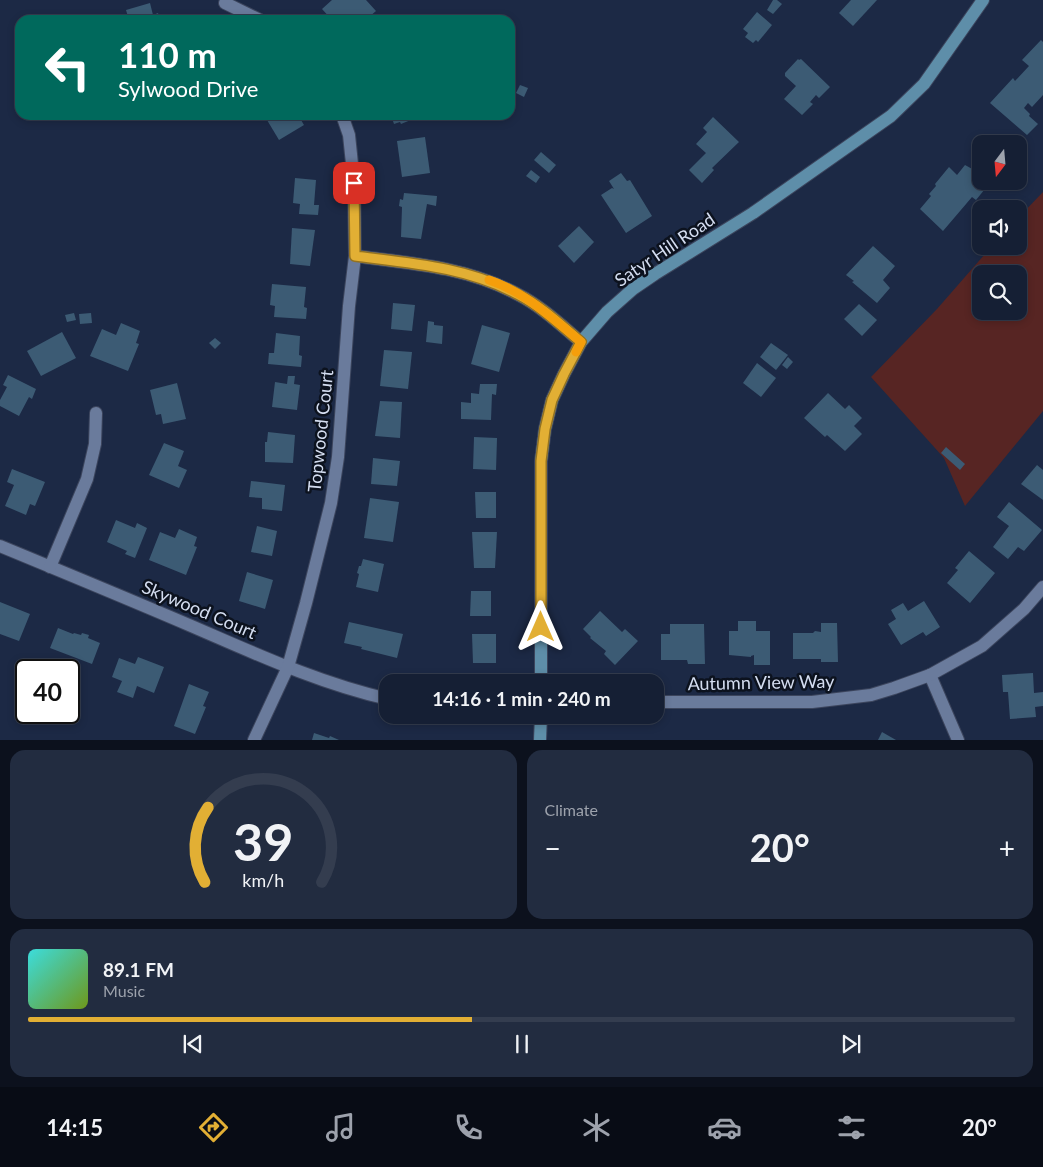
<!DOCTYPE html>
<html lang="en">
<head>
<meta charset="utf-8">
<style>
  :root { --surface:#151f34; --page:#222c40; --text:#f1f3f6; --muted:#9da2ac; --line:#343d4f; --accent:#e2af34 }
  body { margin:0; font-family:Lato,sans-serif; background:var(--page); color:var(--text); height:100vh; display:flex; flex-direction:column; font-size:19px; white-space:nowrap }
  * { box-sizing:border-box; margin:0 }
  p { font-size:16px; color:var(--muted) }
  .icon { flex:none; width:28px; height:28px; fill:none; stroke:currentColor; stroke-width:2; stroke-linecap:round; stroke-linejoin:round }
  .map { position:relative; height:740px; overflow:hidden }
  .panel { display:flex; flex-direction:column; gap:10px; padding:10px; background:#0c111d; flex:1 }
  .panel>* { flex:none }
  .guide { position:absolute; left:15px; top:15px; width:500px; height:105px; border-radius:15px; box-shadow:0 2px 8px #0003,0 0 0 1px var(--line); background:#00695c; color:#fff; overflow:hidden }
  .needle { width:32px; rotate:196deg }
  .buttons { position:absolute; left:972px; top:135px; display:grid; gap:10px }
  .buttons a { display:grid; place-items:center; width:55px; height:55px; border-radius:10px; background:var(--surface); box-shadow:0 2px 8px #0003,0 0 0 1px var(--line); font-size:25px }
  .speed { position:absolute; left:15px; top:659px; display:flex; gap:10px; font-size:25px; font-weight:700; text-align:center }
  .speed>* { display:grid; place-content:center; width:65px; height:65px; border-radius:50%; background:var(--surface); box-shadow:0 2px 8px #0003,0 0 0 1px var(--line); line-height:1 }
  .speed .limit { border:2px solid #111; border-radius:8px; background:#fff; color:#111 }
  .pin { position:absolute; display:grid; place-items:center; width:42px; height:42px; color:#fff; margin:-21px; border-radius:10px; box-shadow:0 2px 8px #0006 }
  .me { position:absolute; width:55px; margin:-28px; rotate:0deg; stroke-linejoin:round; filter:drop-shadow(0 0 4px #0008) }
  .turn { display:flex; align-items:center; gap:18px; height:105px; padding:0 20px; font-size:22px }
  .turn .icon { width:65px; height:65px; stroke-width:2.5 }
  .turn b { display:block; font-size:35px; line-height:42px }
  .big { font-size:38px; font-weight:700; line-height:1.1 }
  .panel .tile { flex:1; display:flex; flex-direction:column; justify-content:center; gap:8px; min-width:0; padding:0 18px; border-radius:15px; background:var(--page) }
  .panel .dial { align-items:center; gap:0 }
  .dial svg { height:130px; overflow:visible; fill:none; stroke:var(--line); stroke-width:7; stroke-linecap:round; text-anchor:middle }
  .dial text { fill:var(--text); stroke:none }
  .song { display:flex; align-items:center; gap:15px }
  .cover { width:60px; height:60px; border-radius:8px; background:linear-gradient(135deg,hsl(180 70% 55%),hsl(80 70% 35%)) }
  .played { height:5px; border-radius:2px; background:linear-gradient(90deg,var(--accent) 45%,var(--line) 45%) }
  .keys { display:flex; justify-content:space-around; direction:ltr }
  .heat { display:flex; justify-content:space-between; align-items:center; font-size:28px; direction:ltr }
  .panel .tiles { flex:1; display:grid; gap:10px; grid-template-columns:1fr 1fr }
  .tile:last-child { grid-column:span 2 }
  .trip { position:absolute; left:379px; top:674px; width:285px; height:50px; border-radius:15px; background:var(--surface); box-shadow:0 2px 8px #0003,0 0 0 1px var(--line); font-weight:700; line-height:50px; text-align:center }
  .menu { display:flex; height:80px; justify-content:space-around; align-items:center; background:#080c15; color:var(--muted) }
  .menu .icon { width:35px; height:35px }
  .menu .on { color:var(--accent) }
  .menu b { font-size:22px; color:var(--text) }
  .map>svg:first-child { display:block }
</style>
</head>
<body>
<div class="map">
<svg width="1043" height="740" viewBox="0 0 1043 740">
  <rect width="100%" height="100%" fill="#1c2945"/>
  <path fill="#572523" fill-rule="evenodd" d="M1043,192V411L965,506L944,458L871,377L937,309L992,246H1019V217ZM981,274H1019V311H981Z"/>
  <g fill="#3c5b74">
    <polygon points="332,0 366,0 376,11 369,17 370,20 332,20 322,9"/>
    <polygon points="773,0 777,0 782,4 773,14 767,10"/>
    <polygon points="851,0 877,0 853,26 839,13"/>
    <polygon points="150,3 153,15 158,13 160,20 129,20 126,10"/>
    <polygon points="757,12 772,25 758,42 756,40 753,43 745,37 748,33 743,29"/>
    <polygon points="1041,40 1043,42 1043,95 1032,107 1028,103 1024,108 1030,114 1029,116 1038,124 1027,135 990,103 1013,78 1015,81 1029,66 1022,60"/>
    <polygon points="798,59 799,60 801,59 830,87 819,98 816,95 810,102 813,104 802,115 784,99 796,86 785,76 785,73"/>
    <polygon points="520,85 528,88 524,97 516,93"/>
    <polygon points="264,115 298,115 304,125 279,140"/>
    <polygon points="391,115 423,115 401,124 400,122 394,124"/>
    <polygon points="713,117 739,142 712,168 714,170 702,183 689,170 706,153 696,144 707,132 703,128"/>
    <polygon points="425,137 430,173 402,177 397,141"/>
    <polygon points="541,152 556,165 549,173 534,160"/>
    <polygon points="965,165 976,171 974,173 981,178 981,181 985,181 989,184 976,200 972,197 943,231 920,209 931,196 929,194 936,186 935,184 949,167 957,175"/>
    <polygon points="531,170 540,177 536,183 526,176"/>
    <polygon points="621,173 627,181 630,180 652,216 626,233 601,195 612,188 614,189 609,181"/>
    <polygon points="295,178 316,180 314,205 319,205 318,215 299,214 300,204 293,203"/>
    <polygon points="404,193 437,196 436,206 427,204 421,239 401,237 402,207 399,206 400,199 403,200"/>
    <polygon points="579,226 594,242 574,263 558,246"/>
    <polygon points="292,228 315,230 310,266 290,264"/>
    <polygon points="873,246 895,266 883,280 890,288 877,303 852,282 854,281 846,275"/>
    <polygon points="272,284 306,287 304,307 307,308 306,319 274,317 275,306 270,305"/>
    <polygon points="393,303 415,305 412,331 391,329"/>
    <polygon points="859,304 877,320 862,336 844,319"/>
    <polygon points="74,313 76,320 67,322 65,315"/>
    <polygon points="91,313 92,323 80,324 79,314"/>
    <polygon points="428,321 434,322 434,325 443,326 442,344 426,342"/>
    <polygon points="121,323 140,331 136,343 139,344 128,371 90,356 102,329 116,335"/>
    <polygon points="482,325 510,333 499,372 471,364"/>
    <polygon points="62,332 76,358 41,376 27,351"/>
    <polygon points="276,333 300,336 299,355 302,356 301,367 268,364 269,353 274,353"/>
    <polygon points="215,338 221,343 215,349 209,343"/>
    <polygon points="771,343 788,355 776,370 760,357"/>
    <polygon points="384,350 412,352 408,389 380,386"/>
    <polygon points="788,357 793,362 787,369 782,365"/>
    <polygon points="757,363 776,378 761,397 743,383"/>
    <polygon points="8,375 36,389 32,399 29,397 19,416 0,406 0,400 7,387 3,385"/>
    <polygon points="288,376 295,376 294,384 300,385 297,410 272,407 275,382 287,384"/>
    <polygon points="177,383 186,419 163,424 161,414 156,415 150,390"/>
    <polygon points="480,384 497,384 496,395 492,394 491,420 461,419 461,402 471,403 471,393 479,394"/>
    <polygon points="828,393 845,409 849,405 862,418 854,426 862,434 845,451 827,435 825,437 804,418"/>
    <polygon points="380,401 402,402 400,438 375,436"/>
    <polygon points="268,432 295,435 293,463 265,462 265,442 267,442"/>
    <polygon points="474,437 497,438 496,470 473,469"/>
    <polygon points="164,443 184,451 178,466 187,470 179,488 149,475"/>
    <polygon points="946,447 965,464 960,470 941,453"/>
    <polygon points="373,458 400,461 397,486 371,484"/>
    <polygon points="1037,465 1043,470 1043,500 1021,484"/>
    <polygon points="12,469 45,482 35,506 30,504 26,515 5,506 14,485 7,482"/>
    <polygon points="251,481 285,485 282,511 262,509 262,498 249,497"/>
    <polygon points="475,492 496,492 496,518 476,518"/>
    <polygon points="370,498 399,502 393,542 364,538"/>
    <polygon points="1009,502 1042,530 1024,551 1018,547 1008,559 993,547 1009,526 997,517"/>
    <polygon points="116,520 135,528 137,523 147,528 135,558 125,554 127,551 107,542"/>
    <polygon points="257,526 277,531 272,556 251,552"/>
    <polygon points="179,529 197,537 194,546 197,547 186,575 149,560 160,532 175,538"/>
    <polygon points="472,532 497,532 495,568 474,568"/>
    <polygon points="969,551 995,573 970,603 947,583 958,570 955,568"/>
    <polygon points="363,559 384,564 378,592 356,587 359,574 357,573 359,566 361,566"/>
    <polygon points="247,572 273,580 265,609 239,601"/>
    <polygon points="471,591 491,591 491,616 470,616"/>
    <polygon points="924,601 940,627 926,636 923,632 901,645 888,624 896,619 891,610 903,603 908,611"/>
    <polygon points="0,602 30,614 19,641 0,634"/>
    <polygon points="600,611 622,632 625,629 638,641 615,665 604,654 606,651 590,638 591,637 583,629"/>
    <polygon points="738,621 756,621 756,631 770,631 770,665 754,665 754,655 751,656 751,657 729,655 729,631 738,631"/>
    <polygon points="349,622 403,634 397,658 361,649 362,647 344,643"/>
    <polygon points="821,623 837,623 838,662 821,662 821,659 793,659 793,633 813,633 815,631 821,632"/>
    <polygon points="670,624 704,624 705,664 688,664 687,660 661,660 661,634 670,634"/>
    <polygon points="58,628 73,634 74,633 81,635 82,633 89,635 88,638 100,643 92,664 50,648"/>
    <polygon points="472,634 496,634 496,663 473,663"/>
    <polygon points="138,657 164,667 154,693 137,686 133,698 117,692 122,681 112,677 119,658 135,664"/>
    <polygon points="1033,673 1034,693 1043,692 1043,706 1035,707 1036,717 1010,719 1008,692 1003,692 1002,675"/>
    <polygon points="189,684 209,692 203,706 206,707 195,734 174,726"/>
    <polygon points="882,732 896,740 878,740"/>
    <polygon points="314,733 329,738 330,736 339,740 312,740"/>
  </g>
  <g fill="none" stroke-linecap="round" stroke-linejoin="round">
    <defs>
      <g id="street">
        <polyline points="225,3 260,20"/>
        <path d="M355,256C410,263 467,267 517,294C541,306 561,325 581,342"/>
        <path d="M0,546C63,572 126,598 189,625C254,653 318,683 388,699"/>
        <polyline points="50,567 87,479 95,444 96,413"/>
        <polyline points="930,675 958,740"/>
        <polyline points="655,702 812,702 871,695 894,688 930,675 982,646 1024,609 1043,587"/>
        <polyline points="254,740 288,667 306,603 331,503 338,457 349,306 355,256 354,183 349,135 342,115"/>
      </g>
      <g id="secondary">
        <polyline points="541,682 541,461 545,429 552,400 564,374 581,342 607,312 633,289 655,274 753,213 891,116 924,84 983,0"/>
        <polyline points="540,740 541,715"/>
      </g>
    </defs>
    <use href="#street" stroke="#3c455d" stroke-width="14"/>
    <use href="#secondary" stroke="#3c455d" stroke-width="14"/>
    <use href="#street" stroke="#6a7b9c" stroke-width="12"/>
    <use href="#secondary" stroke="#5e8ea9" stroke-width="12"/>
  </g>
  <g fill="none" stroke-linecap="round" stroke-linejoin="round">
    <defs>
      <path id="route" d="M354,183L355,256C410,263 467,267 517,294C541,306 561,325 581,342L564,374L552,400L545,429L541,461V627"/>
    </defs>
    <use href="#route" stroke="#937222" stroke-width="12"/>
    <use href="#route" stroke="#e2af34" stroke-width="9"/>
    <path stroke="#f59e0b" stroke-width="9" d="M489,280C525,292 553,319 581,342L576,352"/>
  </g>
  <g text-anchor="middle" stroke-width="5" stroke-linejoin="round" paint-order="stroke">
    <g font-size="18" fill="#d4ddf0" stroke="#0c121e">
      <text transform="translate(665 250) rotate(-34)" y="6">Satyr Hill Road</text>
      <text transform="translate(321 431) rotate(-84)" y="6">Topwood Court</text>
      <text transform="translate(199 610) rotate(23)" y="6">Skywood Court</text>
      <text transform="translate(761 683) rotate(-1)" y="6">Autumn View Way</text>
    </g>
  </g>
</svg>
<div class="buttons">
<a><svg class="needle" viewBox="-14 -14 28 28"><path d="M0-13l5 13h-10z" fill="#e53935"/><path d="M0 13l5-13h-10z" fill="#9da2ac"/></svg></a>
<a><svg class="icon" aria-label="sound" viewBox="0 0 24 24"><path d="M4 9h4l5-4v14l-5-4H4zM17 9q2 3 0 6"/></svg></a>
<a><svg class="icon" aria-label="search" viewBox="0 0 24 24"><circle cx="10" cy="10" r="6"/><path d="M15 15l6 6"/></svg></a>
</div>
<div class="speed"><div class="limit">40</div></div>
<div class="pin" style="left:354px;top:183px;background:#d93025"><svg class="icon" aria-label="arrive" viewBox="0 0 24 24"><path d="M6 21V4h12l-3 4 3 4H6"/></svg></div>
<svg class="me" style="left:541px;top:627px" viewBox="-20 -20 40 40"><path d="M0-17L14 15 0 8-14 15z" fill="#e2af34" stroke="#fff" stroke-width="4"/></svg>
<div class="trip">14:16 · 1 min · 240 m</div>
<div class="guide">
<div class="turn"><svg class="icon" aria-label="left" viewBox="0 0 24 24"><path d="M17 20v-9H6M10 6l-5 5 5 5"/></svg><div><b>110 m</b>Sylwood Drive</div></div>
</div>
</div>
<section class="panel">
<div class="tiles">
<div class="tile dial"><svg viewBox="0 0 100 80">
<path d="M14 69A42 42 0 1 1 86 69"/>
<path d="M14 69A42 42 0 0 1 16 23" stroke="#e2af34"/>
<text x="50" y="56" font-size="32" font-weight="700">39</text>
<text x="50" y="72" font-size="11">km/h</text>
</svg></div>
<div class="tile"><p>Climate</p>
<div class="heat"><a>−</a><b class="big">20°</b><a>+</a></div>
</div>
<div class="tile">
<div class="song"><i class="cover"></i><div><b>89.1 FM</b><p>Music</p></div></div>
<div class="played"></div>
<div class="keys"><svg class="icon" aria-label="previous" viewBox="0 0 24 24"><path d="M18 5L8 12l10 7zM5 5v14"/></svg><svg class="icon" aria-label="pause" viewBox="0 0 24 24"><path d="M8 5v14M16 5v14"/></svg><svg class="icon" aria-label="next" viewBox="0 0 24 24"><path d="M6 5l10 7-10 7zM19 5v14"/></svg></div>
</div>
</div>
</section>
<nav class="menu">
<b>14:15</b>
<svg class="icon on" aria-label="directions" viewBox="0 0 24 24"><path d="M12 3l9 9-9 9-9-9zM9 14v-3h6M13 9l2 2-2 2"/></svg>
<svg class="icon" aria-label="music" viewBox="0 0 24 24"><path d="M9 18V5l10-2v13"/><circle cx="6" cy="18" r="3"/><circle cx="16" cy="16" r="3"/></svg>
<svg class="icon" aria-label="phone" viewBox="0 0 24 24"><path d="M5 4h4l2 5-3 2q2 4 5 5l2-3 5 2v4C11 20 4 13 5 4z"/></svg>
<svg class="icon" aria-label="climate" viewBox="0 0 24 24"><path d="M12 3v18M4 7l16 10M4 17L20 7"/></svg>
<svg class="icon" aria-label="car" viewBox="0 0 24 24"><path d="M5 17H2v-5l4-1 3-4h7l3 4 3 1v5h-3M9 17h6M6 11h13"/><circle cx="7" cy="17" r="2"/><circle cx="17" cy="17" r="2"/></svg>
<svg class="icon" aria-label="filters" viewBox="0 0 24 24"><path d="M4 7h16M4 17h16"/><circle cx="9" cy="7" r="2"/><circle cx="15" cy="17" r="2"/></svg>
<b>20°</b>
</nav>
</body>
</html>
